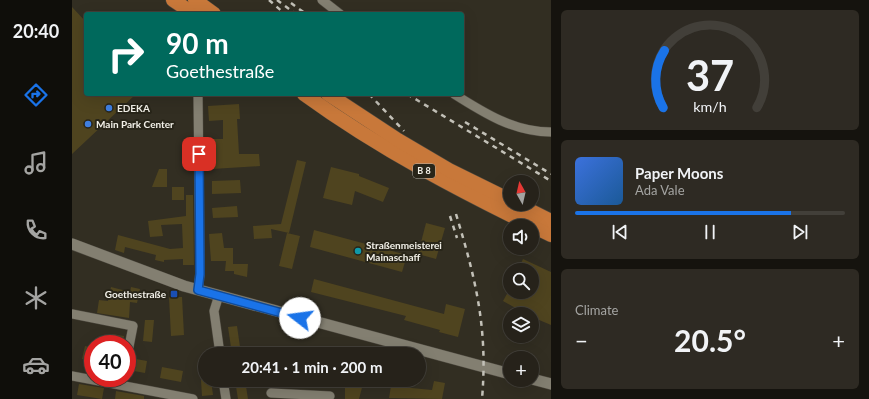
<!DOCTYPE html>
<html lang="en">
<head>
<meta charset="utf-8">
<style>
  :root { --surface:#26221a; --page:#2e2a23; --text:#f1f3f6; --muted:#a4a4a2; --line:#423f39; --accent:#1a73e8 }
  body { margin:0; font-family:Lato,sans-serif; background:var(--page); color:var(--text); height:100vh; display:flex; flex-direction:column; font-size:15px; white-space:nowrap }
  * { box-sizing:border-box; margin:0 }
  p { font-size:13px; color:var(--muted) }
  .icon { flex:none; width:22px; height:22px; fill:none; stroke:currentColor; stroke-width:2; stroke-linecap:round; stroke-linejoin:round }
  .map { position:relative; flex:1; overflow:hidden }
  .panel { display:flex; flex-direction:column; gap:10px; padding:10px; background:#15130e; width:318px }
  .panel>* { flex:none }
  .guide { position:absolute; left:12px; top:12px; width:380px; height:84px; border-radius:4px; box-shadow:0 4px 16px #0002,0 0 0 1px var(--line); background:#00695c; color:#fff; overflow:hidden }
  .needle { width:26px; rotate:352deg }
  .fabs { position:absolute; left:431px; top:175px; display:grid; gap:8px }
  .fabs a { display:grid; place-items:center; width:36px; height:36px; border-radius:50%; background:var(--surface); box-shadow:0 4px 16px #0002,0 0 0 1px var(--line); font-size:20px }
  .speed { position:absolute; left:12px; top:335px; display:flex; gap:8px; font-size:20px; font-weight:700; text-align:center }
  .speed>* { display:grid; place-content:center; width:52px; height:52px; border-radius:50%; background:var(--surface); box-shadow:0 4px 16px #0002,0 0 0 1px var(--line); line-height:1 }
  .speed .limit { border:6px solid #d22; background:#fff; color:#111 }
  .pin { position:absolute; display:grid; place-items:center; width:34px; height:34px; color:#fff; margin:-17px; border-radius:8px; box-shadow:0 2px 6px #0006 }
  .me { position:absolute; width:44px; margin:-22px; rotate:285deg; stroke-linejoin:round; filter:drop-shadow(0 0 3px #0008) }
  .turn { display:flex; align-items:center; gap:14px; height:84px; padding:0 16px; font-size:18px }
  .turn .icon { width:52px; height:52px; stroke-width:2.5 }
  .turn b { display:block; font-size:28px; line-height:34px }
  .big { font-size:30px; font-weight:700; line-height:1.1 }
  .panel .widget { flex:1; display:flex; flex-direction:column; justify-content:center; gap:6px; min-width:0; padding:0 14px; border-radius:6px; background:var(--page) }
  .panel .dial { align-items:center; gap:0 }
  .dial svg { height:104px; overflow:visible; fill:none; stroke:var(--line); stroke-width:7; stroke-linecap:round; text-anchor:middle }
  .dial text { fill:var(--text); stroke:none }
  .song { display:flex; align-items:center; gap:12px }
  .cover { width:48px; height:48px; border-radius:6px; background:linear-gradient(135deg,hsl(220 70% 55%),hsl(210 70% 35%)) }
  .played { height:4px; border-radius:2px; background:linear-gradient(90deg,var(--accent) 80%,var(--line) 80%) }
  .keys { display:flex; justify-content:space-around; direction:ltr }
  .heat { display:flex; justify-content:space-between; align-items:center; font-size:22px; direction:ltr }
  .trip { position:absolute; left:126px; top:347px; width:228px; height:40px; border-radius:20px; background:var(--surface); box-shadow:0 4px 16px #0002,0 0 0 1px var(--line); font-weight:700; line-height:40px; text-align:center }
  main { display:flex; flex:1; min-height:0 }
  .tab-bar { display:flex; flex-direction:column; width:72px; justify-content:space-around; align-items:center; background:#0f0e0a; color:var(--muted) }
  .tab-bar .icon { width:28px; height:28px }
  .tab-bar .active { color:var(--accent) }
  .tab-bar b { font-size:18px; color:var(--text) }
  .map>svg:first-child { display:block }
</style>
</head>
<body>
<main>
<nav class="tab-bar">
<b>20:40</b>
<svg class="icon active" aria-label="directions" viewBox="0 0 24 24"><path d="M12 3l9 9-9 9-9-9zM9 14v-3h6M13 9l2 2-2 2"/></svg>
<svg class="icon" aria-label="music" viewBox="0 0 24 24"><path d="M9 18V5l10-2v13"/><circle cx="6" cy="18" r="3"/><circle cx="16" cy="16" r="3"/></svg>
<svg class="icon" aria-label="phone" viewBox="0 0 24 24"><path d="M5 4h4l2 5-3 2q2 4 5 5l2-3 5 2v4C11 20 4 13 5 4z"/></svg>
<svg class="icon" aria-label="climate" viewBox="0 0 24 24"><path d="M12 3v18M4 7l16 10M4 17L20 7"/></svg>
<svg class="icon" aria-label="car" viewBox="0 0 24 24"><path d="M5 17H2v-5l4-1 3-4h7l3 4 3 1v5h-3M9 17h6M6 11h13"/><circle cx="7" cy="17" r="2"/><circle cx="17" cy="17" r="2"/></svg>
</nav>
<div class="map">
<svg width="479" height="399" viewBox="0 0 479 399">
  <rect width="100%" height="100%" fill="#322e22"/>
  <g fill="#4f441f">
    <polygon points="0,7 14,22 14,94 64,94 0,154"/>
    <polygon points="167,104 168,119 165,119 167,154 187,154 188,166 140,169 139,139 151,139 151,120 137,121 136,106"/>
    <polygon points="225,160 234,162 217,233 199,229 200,238 182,239 181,226 209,224"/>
    <polygon points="259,167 287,174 287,176 317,188 311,202 283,191 280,205 251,198"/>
    <polygon points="87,169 95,169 95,187 80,187"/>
    <polygon points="168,180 169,193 140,194 140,181"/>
    <rect x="100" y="187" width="12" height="13"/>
    <polygon points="114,195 121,195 122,265 111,265 111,259 92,260 92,262 83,260 84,255 53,247 52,253 43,250 46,235 98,249 111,248 110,224 89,225 91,236 78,237 76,221 114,216"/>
    <polygon points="165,206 166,217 141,218 140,208"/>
    <polygon points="354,223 373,228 364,259 346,254"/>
    <polygon points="242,230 335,255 330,272 238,247"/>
    <polygon points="150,233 152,248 161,248 161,264 176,264 175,277 162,274 162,271 153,271 154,261 139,261 137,234"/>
    <polygon points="215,233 228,236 220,269 207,266"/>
    <polygon points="451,259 479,272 479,325 460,317 460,314 454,314 431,301 436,292 460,292 460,270 446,270"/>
    <polygon points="242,279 372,314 374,304 393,309 386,337 367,332 368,330 332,320 334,316 239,292"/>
    <polygon points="39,287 58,292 59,287 68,289 65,303 58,302 57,318 25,313 27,300 36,301"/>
    <polygon points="97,297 110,297 112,335 99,336"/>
    <polygon points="73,320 82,320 80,342 71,341"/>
    <polygon points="165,326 169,354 160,354 156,327"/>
    <polygon points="40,334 52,336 51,344 38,343"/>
    <polygon points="13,346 21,348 21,362 10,359"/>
    <polygon points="64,359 75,361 73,373 62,371"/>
    <polygon points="90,367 111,371 109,382 88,378"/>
    <polygon points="129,380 139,380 141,395 130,396"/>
    <polygon points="163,380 173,380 176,399 166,399"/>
    <polygon points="273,380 292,380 287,399 273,399"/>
    <polygon points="362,381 373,383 370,399 317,398 319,386 360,390"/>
    <polygon points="7,384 32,388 30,399 5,395"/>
    <polygon points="44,391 72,396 72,399 43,399"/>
  </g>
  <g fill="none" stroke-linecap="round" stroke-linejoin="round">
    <defs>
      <g id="minor">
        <polyline points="250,0 268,14"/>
        <path d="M382,94C412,113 442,132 479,132"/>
        <polyline points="126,290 128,274 126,94"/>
        <polyline points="147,295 142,311 148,354"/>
        <polyline points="0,314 61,326 55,357"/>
        <polyline points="0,376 121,399"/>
        <polyline points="151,380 154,399"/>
        <polyline points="199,393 258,396"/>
      </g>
      <g id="tertiary">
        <polyline points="0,244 112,286 438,374"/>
        <polyline points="460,379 479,384"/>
      </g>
      <g id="trunk">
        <polyline points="101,0 122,14"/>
        <polyline points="123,0 142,14"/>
        <path d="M232,94C309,150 394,194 479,235"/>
        <polyline points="256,94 326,140 377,170 438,200"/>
        <polyline points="445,204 479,221"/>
      </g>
    </defs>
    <use href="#minor" stroke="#4e4a40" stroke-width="10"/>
    <use href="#tertiary" stroke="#4e4a40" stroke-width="12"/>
    <use href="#trunk" stroke="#4e4a40" stroke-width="15"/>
    <use href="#minor" stroke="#837f71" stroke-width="9"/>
    <use href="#tertiary" stroke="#837f71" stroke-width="11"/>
    <use href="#trunk" stroke="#c8783a" stroke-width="14"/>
    <g stroke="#c3c1b8" stroke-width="2.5" stroke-dasharray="5 5" stroke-linecap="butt">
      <polyline points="197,0 213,14"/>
      <polyline points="205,0 224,14"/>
      <polyline points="219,3 234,14"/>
      <polyline points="297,94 332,131"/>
      <polyline points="335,94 479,181"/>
      <polyline points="393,122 479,174"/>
      <path d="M384,214C404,280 416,329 410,399"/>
      <polyline points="378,216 385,238"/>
    </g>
  </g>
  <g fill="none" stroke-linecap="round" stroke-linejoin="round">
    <defs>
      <polyline id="route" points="127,154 128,274 126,290 228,318"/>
    </defs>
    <use href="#route" stroke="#114b97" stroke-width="10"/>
    <use href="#route" stroke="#1a73e8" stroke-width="7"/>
  </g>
  <g fill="#3f7fe0" stroke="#282519" stroke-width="1.5">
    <circle cx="37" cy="108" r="4"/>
    <circle cx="16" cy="124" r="4"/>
  </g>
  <circle fill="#0f9aa8" stroke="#282519" stroke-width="1.5" cx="286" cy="251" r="4"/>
  <rect fill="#1a4fb4" stroke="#282519" stroke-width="1.5" x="98" y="290" width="8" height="8" rx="2"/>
  <g text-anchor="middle" stroke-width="4" stroke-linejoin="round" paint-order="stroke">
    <rect fill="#282519" stroke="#b5b3aa" stroke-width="1" x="341" y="164" width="22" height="14" rx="3"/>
    <g font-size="9" font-weight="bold" fill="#f2f0e8">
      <text x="352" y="174">B 8</text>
    </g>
    <g font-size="10" font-weight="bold" fill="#f2f0e8" stroke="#282519" text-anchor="start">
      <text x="45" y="112">EDEKA</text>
      <text x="24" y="128">Main Park Center</text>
      <text x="294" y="249">Straßenmeisterei<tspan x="294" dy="12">Mainaschaff</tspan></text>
      <text x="94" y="298" text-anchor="end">Goethestraße</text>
    </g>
  </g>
</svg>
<div class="fabs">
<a><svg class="needle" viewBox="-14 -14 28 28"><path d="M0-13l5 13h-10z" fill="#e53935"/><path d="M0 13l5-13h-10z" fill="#a4a4a2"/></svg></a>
<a><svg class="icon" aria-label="sound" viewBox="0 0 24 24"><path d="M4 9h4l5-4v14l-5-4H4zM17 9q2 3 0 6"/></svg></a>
<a><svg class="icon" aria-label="search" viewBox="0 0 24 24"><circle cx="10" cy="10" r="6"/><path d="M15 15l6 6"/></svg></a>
<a><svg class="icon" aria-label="layers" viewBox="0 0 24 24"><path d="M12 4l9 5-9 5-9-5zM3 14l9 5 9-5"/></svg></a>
<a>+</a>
</div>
<div class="speed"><div class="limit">40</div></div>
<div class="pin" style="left:127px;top:154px;background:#d93025"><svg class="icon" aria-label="arrive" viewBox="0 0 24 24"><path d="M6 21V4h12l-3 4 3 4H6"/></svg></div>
<svg class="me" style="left:228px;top:318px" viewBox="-20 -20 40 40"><circle r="19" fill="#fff"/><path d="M0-13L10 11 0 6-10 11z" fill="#1a73e8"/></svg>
<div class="trip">20:41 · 1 min · 200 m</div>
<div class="guide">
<div class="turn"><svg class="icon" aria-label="right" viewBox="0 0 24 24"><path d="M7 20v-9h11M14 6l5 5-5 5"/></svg><div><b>90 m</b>Goethestraße</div></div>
</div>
</div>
<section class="panel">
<div class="widget dial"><svg viewBox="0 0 100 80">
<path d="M14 69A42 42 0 1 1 86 69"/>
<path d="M14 69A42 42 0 0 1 15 25" stroke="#1a73e8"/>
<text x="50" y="56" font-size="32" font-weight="700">37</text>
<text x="50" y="72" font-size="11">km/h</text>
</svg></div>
<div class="widget">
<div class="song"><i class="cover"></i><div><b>Paper Moons</b><p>Ada Vale</p></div></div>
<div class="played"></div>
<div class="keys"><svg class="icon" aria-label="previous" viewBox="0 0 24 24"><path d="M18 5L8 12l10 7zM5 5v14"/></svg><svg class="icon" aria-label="pause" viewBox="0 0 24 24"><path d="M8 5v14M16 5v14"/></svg><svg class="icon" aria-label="next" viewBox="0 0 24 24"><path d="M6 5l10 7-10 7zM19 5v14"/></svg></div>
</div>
<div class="widget"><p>Climate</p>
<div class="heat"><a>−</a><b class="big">20.5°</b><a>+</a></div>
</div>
</section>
</main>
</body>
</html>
